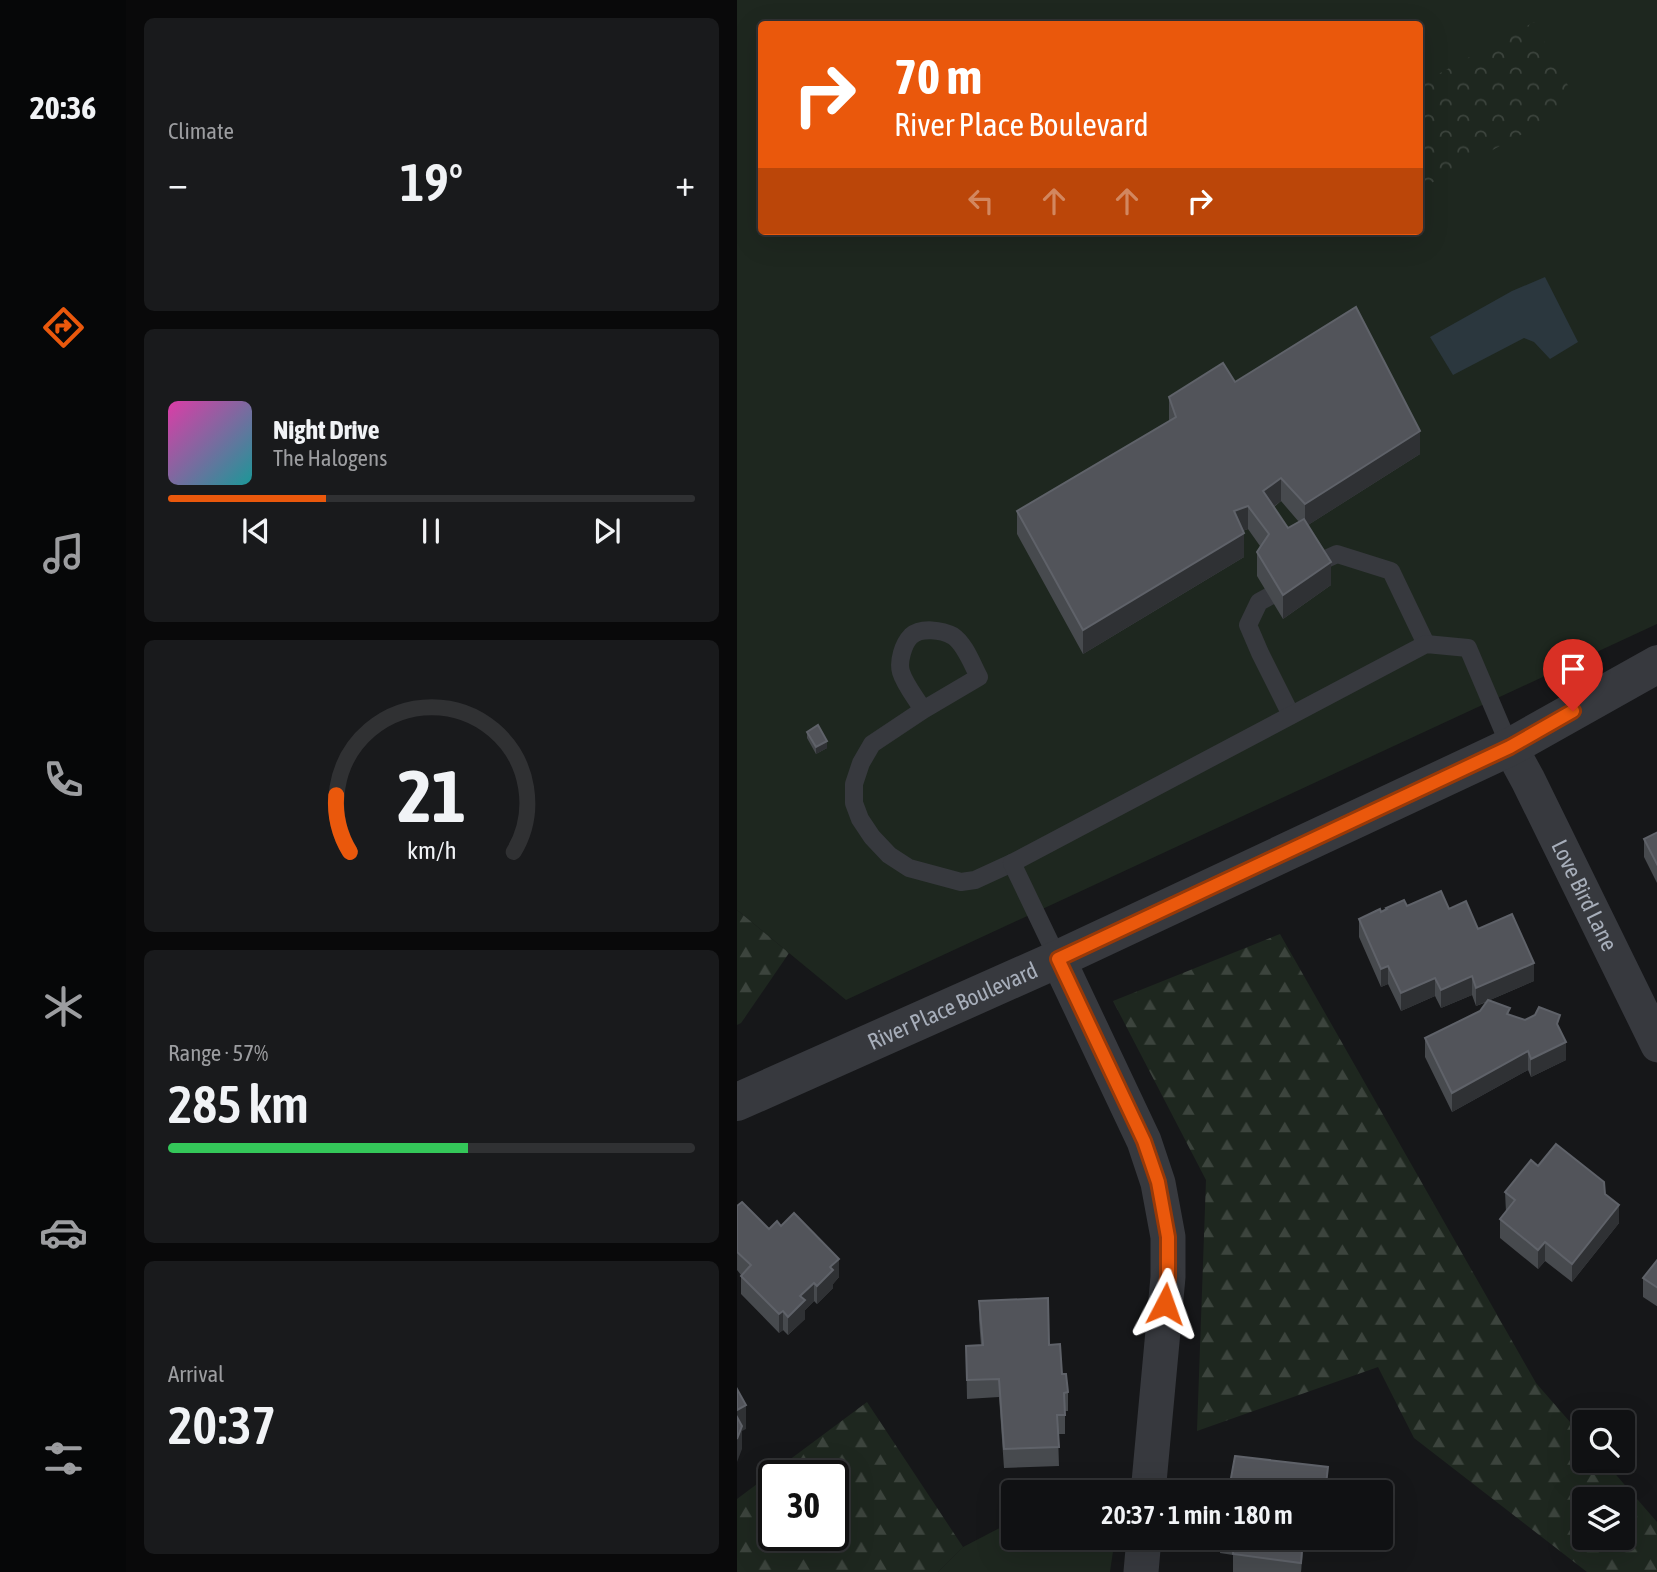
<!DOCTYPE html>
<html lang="en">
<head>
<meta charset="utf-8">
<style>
  :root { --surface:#101113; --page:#191a1c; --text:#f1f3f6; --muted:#9c9da0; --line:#303133; --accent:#ea580c }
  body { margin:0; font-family:"Asap Condensed",sans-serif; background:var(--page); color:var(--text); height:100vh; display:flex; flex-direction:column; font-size:26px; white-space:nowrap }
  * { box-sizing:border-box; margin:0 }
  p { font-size:23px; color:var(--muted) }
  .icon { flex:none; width:38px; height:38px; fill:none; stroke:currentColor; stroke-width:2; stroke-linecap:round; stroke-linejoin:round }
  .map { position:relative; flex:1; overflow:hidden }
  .sheet { display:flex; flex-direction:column; gap:18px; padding:18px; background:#09090a; width:611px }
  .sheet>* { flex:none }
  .top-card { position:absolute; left:21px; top:21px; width:665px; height:214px; border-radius:7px; box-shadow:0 7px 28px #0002,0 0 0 2px var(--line); background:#ea580c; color:#fff; overflow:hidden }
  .controls { position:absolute; left:835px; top:1410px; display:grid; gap:14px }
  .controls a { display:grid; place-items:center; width:63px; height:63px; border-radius:7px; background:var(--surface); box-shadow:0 7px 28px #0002,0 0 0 2px var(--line); font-size:35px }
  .speed { position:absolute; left:21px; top:1460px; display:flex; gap:14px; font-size:35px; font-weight:700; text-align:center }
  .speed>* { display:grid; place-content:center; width:91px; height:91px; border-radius:50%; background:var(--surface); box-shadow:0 7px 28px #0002,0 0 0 2px var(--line); line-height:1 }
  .speed .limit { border:4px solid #111; border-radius:10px; background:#fff; color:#111 }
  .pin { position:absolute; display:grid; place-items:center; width:60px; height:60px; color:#fff; margin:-72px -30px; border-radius:50% 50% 50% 0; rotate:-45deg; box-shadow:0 0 7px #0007 }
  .pin .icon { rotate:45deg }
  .me { position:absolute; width:77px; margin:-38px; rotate:4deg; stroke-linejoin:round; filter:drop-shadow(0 0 5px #0008) }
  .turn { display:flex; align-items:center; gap:24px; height:147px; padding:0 21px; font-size:32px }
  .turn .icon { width:91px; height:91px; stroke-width:2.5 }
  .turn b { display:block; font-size:49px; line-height:60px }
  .lanes { display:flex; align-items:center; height:66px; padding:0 21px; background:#0003; justify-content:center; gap:35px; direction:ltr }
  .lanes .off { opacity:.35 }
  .big { font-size:52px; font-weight:600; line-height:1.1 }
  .sheet .widget { flex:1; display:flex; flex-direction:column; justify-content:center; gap:10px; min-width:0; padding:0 24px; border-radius:10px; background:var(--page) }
  .sheet .dial { align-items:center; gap:0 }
  .dial svg { height:182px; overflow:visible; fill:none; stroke:var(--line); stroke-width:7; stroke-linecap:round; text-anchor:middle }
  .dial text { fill:var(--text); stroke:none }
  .song { display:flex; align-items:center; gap:21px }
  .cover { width:84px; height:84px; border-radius:10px; background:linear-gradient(135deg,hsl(320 70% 55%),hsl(180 70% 35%)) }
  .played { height:7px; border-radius:4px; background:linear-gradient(90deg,var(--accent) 30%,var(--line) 30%) }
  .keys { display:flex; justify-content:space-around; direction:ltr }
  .heat { display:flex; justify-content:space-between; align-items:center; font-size:38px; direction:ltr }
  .charge { height:10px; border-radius:5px; background:linear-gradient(90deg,#34c759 57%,var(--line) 0) }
  .trip { position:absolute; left:264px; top:1480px; width:392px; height:70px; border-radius:7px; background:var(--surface); box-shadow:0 7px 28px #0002,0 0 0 2px var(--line); font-weight:600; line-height:70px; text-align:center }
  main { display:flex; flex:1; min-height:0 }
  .tab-bar { display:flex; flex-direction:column; width:126px; justify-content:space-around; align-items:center; background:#060708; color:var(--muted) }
  .tab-bar .icon { width:49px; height:49px }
  .tab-bar .selected { color:var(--accent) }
  .tab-bar b { font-size:32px; color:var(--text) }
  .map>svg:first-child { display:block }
</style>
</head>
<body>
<main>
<nav class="tab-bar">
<b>20:36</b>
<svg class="icon selected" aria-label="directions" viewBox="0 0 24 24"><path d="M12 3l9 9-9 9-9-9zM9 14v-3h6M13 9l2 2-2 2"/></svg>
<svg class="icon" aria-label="music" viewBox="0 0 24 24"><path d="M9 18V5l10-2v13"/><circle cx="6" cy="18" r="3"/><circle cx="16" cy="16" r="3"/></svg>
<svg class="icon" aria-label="phone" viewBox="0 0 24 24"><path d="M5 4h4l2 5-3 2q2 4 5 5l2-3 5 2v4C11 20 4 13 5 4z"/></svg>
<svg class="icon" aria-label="climate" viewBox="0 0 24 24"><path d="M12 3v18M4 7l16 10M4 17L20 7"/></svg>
<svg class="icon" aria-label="car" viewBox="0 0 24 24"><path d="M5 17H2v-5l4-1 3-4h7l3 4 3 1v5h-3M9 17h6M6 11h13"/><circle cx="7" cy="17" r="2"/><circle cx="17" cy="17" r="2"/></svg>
<svg class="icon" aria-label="filters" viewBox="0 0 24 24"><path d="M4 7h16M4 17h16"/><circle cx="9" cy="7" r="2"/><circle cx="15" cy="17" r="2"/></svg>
</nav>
<section class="sheet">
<div class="widget"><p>Climate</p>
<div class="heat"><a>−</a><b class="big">19°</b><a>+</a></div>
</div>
<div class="widget">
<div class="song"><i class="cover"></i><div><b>Night Drive</b><p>The Halogens</p></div></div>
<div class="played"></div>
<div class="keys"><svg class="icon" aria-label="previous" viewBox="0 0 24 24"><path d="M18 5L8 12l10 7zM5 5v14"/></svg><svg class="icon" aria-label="pause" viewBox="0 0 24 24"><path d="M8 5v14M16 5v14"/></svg><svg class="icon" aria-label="next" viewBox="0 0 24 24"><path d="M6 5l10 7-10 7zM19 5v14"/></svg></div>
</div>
<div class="widget dial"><svg viewBox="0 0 100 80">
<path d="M14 69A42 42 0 1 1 86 69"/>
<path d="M14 69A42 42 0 0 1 8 44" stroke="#ea580c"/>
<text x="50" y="56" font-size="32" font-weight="700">21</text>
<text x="50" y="72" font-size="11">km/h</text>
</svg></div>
<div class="widget"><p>Range · 57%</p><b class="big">285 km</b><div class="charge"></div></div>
<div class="widget"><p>Arrival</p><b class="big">20:37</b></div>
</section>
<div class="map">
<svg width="921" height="1572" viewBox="0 0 921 1572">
  <defs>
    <pattern id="forest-firs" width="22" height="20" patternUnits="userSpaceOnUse" patternTransform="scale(1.75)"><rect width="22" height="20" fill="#1e271f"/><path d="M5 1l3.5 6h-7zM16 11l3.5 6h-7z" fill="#3c443d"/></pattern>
    <pattern id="park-crowns" width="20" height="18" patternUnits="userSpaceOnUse" patternTransform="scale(1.75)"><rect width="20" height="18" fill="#1e271f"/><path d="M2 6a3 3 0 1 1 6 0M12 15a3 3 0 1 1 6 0" fill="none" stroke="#3c443d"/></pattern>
  </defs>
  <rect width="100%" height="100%" fill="#161719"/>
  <g fill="#1e271f" fill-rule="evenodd">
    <path d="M0,0H920V624L109,1000L0,910ZM24,24H682V231H24Z"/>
    <polygon points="276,1521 276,1538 378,1538 373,1572 201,1572 226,1547"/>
  </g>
  <g fill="url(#forest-firs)" fill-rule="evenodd">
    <polygon points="0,910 52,953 4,1023 0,1025"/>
    <path d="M543,934L799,1383L847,1438V1461H867L920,1522V1572H850L677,1438L641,1367L460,1431L469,1180L376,1001ZM847,1500H886V1538H847Z"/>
    <path d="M130,1402L226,1547L201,1572H0V1499ZM96,1475V1535H37V1475Z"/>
  </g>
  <polygon fill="url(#park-crowns)" points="797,22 841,104 683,189 683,84"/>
  <polygon fill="#2b373e" points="808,277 841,342 813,359 797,342 787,338 716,375 693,337 775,291"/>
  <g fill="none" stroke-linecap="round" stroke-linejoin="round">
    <g stroke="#37393e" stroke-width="18">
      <polyline points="580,563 600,554 654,571 689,644"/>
      <polyline points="533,596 522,602 511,625 523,653 554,715"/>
      <path d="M186,710C179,698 168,685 164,672C161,662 166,644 174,636C184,627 205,630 216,636C228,644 235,664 242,677L186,710L135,744L124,763L117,784V803L123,819L135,837L152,855L172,868L224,882L238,880L275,863"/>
      <polyline points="321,959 275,863 689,644 731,648 773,747"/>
    </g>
    <g stroke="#37393e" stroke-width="35">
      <path id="s1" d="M773,747L791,780L921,1045"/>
      <polyline points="321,959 407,1141 421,1183 431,1237 431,1277 411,1493"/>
      <polyline points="404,1572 407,1538"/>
    </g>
    <path stroke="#37393e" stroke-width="38" id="s2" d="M0,1102L321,959L773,747L921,664"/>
  </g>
  <g fill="#474a4e" fill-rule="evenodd">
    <path d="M498,382L683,454L571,525L594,585L546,619L520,576V552L523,546L511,529L506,531L507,557L346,654L280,534V511L432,421V397ZM544,501L562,522L551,528L537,507Z"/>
    <polygon points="70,732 90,748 79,754 70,738"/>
    <polygon points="921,832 921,885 907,857 907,839"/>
    <polygon points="670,906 712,909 741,929 797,981 753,1000 773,1015 788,1020 823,1029 829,1060 794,1077 791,1070 715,1112 688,1057 688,1038 743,1011 750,1002 739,1006 735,995 704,1008 698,996 664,1011 651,984 644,987 622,937 622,919 644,912 649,910 649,908"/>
    <polygon points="801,1166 868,1194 882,1223 835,1282 808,1261 801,1269 763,1238 763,1219 769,1212 768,1192"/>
    <polygon points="0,1206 32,1229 102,1277 96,1284 96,1288 80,1304 77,1301 68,1310 68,1319 51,1335 46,1330 42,1333 4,1294 4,1275 0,1270"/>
    <polygon points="921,1259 921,1307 906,1297 906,1278"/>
    <polygon points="242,1301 312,1345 325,1374 331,1392 331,1411 328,1411 328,1434 321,1434 322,1466 267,1468 262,1397 230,1399 229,1346 244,1345 242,1320"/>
    <polygon points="483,1538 592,1538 590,1552 566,1549 564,1572 496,1572 496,1555 483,1553"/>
  </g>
  <g fill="#2f3134">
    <polygon points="683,431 683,454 568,527 568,504"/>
    <polygon points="544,478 544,501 526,514 526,491"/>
    <polygon points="511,506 511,529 497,534 497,511"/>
    <polygon points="507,533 507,557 346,654 346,630"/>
    <polygon points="594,562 594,585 546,619 546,595"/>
    <polygon points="90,741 90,748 79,754 79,747"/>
    <polygon points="797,963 797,981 739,1006 739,988"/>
    <polygon points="651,966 651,984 644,987 644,969"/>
    <polygon points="735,976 735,995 704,1008 704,990"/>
    <polygon points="698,978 698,996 664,1011 664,993"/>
    <polygon points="829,1042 829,1060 794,1077 794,1059"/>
    <polygon points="791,1051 791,1070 715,1112 715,1093"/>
    <polygon points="882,1205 882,1223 835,1282 835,1264"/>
    <polygon points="808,1242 808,1261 801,1269 801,1250"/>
    <polygon points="102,1259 102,1277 96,1284 96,1288 80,1304 80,1286 93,1267"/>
    <polygon points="77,1283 77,1301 68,1310 68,1319 51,1335 51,1317 63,1296"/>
    <polygon points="46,1311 46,1330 42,1333 42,1314"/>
    <polygon points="9,1405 9,1429 5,1431 5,1449 0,1462 0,1410"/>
    <polygon points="591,1467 590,1493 588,1493"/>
    <polygon points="566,1538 566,1549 564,1572 564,1563"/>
  </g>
  <g fill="#52545a" stroke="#5f6269" stroke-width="2">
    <polygon points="619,307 683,431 568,504 544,478 526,491 551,528 567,519 594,562 546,595 520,552 532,534 511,506 497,511 507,533 346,630 280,511 439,417 432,397 486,363 498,382"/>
    <polygon points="81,725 90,741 79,747 70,732"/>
    <polygon points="921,832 921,866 907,839"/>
    <polygon points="704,891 712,909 729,901 741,929 775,914 797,963 739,988 735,976 704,990 698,978 664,993 651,966 644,969 622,919 643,909 644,912 650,909 649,908 667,900 670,906"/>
    <polygon points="751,1000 773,1008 770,1014 788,1020 798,1015 802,1007 823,1015 820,1024 829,1042 794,1059 791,1051 715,1093 688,1038 743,1011"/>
    <polygon points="819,1144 867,1182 868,1194 882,1205 835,1264 808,1242 801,1250 763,1219 778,1200 768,1192 794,1160 801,1166"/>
    <polygon points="5,1202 32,1229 40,1221 44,1226 57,1213 102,1259 93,1267 96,1270 80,1286 77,1283 63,1296 68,1300 51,1317 46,1311 42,1314 4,1276 14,1265 0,1252 0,1206"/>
    <polygon points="921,1259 921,1288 906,1278"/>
    <polygon points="311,1298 312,1345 323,1344 325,1374 329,1374 331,1392 327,1393 328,1415 320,1415 322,1447 267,1449 262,1379 230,1380 229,1346 246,1345 242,1301"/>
    <polygon points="0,1389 9,1405 0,1410"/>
    <polygon points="0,1417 5,1426 0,1439"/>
    <polygon points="498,1456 591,1467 588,1493 496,1493 496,1490 492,1489"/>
    <polygon points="497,1538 566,1538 564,1563 496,1554"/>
  </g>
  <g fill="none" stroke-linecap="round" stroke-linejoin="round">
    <defs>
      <polyline id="route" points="428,1304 431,1277 431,1237 421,1182 407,1141 321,959 773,747 836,711"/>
    </defs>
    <use href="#route" stroke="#983908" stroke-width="18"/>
    <use href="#route" stroke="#ea580c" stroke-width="12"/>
  </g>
  <g text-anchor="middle" stroke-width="7" stroke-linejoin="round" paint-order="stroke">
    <g font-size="23" fill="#a7aeba" stroke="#111214">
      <text dy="8" stroke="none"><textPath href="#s1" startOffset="166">Love Bird Lane</textPath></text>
      <text dy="8" stroke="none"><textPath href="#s2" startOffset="236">River Place Boulevard</textPath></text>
    </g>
  </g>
</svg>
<div class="controls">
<a><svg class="icon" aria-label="search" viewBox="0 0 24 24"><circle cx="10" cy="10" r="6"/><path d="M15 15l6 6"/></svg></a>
<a><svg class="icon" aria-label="layers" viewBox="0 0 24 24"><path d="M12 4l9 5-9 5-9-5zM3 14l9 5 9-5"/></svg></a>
</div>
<div class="speed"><div class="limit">30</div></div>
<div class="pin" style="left:836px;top:711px;background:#d93025"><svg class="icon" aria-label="arrive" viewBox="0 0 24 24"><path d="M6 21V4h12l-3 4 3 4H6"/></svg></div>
<svg class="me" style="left:428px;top:1304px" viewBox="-20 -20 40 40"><path d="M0-17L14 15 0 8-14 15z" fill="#ea580c" stroke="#fff" stroke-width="4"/></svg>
<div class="trip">20:37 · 1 min · 180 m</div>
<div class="top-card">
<div class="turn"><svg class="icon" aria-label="right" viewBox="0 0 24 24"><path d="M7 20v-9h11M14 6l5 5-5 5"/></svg><div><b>70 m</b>River Place Boulevard</div></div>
<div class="lanes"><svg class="icon off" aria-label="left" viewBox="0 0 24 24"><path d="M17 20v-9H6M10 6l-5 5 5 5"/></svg><svg class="icon off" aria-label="ahead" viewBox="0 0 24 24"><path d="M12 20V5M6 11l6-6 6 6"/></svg><svg class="icon off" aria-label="ahead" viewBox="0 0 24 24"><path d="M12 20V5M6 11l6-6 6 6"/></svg><svg class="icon" aria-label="right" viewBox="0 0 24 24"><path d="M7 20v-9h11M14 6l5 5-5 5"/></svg></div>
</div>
</div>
</main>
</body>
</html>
